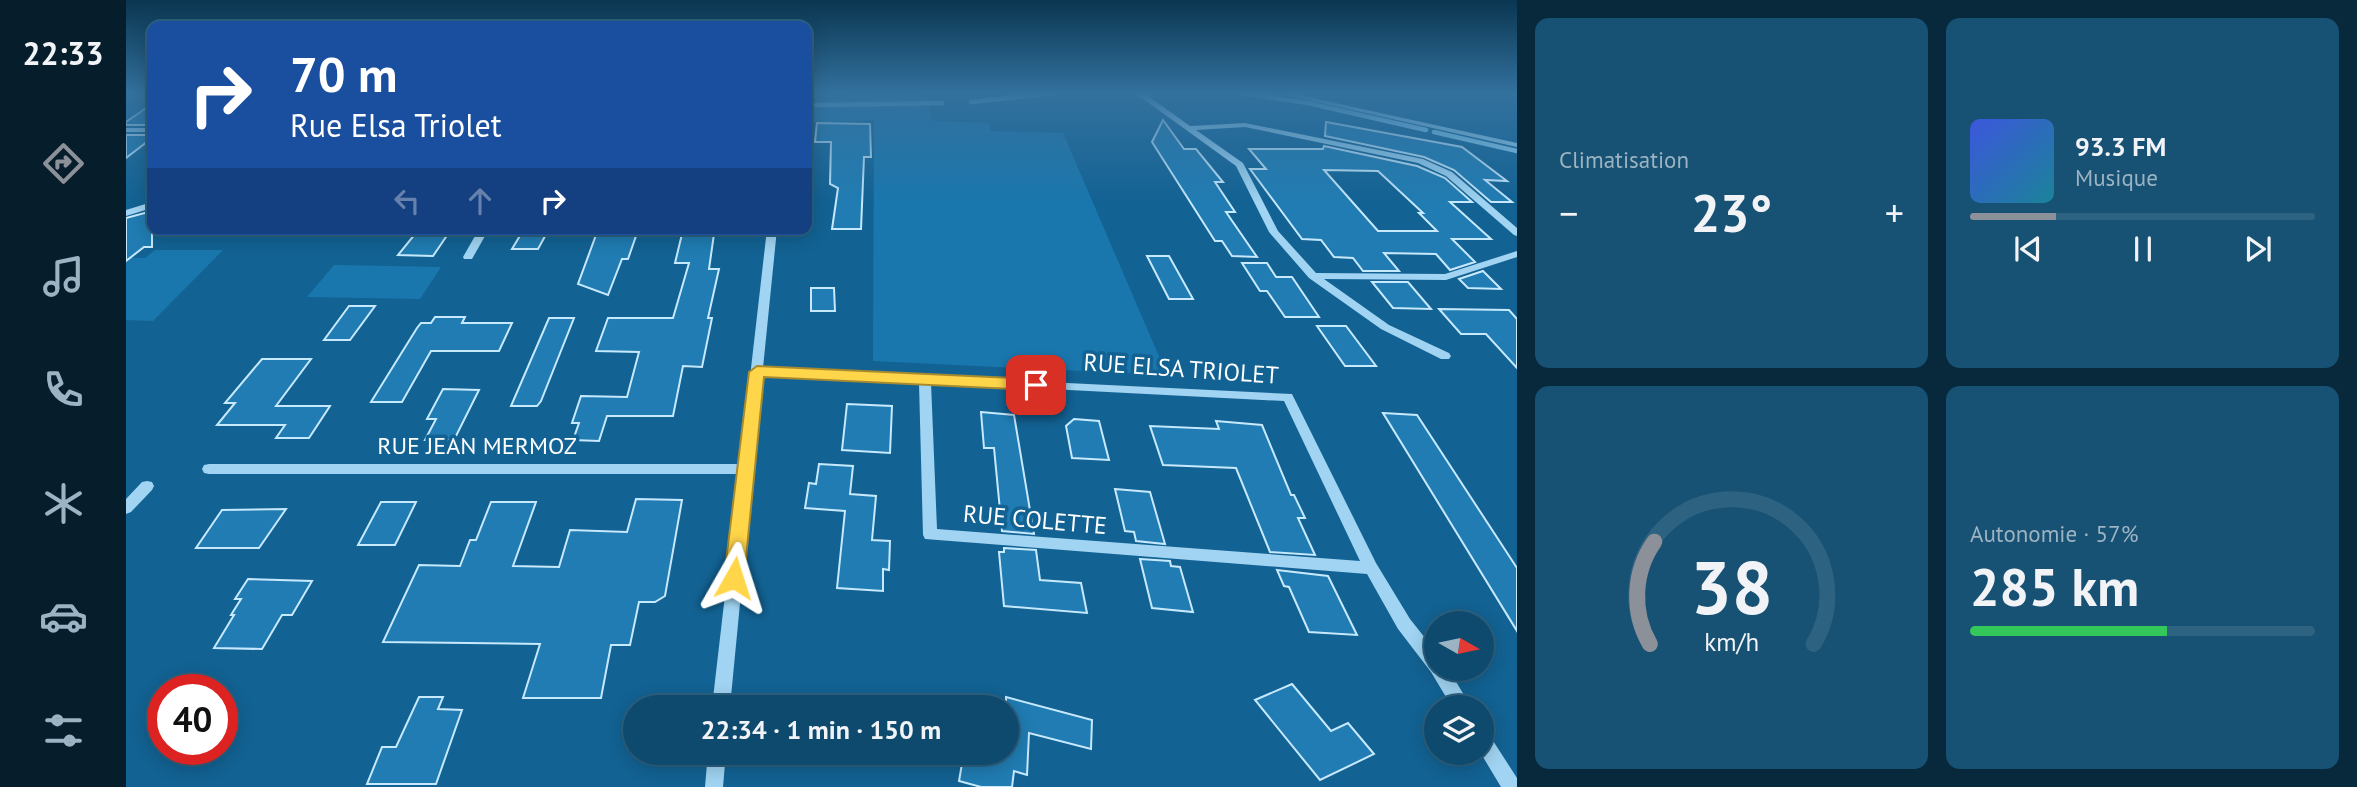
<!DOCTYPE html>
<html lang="fr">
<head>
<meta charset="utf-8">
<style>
  :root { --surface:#0e4a6e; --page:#175173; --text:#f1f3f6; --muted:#9bb3c2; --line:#2e6281; --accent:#8c9099 }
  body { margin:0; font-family:"PT Sans",sans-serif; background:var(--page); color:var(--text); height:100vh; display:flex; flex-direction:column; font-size:26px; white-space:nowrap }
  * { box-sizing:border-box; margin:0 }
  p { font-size:23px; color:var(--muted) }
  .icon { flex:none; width:38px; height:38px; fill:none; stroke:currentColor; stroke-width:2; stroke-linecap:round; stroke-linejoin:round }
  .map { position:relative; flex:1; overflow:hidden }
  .drawer { display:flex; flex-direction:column; gap:18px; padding:18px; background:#08293c; width:840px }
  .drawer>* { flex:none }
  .top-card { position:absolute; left:21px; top:21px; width:665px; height:214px; border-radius:14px; box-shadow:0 4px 18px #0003,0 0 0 2px var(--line); background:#1a4fa0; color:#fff; overflow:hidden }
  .needle { width:46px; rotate:99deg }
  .tools { position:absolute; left:1298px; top:611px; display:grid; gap:14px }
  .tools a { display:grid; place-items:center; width:70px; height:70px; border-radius:50%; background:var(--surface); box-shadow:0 4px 18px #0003,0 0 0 2px var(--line); font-size:35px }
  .speed { position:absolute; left:21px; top:674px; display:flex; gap:14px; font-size:35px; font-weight:700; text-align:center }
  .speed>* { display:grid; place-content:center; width:91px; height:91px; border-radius:50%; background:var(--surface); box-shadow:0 4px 18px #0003,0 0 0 2px var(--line); line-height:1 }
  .speed .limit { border:10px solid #d22; background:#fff; color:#111 }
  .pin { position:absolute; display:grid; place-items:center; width:60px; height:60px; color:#fff; margin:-30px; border-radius:14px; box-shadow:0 4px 10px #0006 }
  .me { position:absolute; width:77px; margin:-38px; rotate:6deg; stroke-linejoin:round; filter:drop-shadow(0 0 5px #0008) }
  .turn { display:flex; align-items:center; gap:24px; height:147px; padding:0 28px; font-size:32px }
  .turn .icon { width:91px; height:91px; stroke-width:2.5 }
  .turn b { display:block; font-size:49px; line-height:60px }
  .lanes { display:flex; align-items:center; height:66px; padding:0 28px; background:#0003; justify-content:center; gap:35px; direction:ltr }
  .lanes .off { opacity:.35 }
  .big { font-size:52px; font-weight:800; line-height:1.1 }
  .drawer .widget { flex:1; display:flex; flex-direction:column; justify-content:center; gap:10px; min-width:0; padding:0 24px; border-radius:14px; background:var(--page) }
  .drawer .dial { align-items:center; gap:0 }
  .dial svg { height:182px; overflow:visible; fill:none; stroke:var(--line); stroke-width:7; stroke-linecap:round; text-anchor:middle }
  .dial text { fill:var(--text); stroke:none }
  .song { display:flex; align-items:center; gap:21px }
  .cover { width:84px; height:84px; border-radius:10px; background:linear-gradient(135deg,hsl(230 70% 55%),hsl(190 70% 35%)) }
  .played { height:7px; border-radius:4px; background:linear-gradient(90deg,var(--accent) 25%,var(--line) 25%) }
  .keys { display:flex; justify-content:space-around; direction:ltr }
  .heat { display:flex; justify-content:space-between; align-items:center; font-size:38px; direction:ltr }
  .charge { height:10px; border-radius:5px; background:linear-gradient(90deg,#34c759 57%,var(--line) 0) }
  .drawer .tiles { flex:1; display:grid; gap:18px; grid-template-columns:repeat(2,1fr) }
  .trip { position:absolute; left:497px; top:695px; width:396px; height:70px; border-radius:35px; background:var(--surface); box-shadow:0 4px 18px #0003,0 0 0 2px var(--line); font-weight:800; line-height:70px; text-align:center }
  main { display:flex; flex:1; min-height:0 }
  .tabs { display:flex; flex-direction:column; width:126px; justify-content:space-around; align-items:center; background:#061e2c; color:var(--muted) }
  .tabs .icon { width:49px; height:49px }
  .tabs .on { color:var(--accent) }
  .tabs b { font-size:32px; color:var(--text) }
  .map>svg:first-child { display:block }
</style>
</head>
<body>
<main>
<nav class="tabs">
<b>22:33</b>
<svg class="icon on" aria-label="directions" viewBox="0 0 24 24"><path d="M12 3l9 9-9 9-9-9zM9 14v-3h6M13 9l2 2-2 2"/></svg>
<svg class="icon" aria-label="music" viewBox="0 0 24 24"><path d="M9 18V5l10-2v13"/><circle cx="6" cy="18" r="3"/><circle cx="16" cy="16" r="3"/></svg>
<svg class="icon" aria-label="phone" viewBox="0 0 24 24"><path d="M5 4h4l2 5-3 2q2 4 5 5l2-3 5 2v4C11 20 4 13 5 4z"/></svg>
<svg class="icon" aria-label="climate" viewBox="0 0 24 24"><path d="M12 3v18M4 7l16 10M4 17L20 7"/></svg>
<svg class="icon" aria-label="car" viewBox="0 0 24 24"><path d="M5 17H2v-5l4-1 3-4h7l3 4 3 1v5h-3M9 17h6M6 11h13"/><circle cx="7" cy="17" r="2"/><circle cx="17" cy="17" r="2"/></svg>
<svg class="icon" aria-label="filters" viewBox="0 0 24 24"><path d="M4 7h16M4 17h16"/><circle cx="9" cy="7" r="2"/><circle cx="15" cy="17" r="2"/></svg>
</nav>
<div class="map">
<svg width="1391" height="787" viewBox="0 0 1391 787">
  <rect width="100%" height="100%" fill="#126293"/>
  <g fill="#1a77ad">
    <path d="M743,93H780L820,104L802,105L807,121L863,123L865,131L937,133L1041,375L747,361L748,120L681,123C685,97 722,96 743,93Z"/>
    <polygon points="29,250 97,250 27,321 0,320 0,258 19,258"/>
    <polygon points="208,265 209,265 315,267 294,299 181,297"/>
  </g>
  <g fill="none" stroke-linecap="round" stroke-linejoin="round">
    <g stroke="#92d2f5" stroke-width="4.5">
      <polyline points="1116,93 1182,103 1300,130"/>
      <polyline points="845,102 928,93"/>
      <polyline points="690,105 816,103"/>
      <polyline points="1308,132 1391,151"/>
    </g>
  </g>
  <g fill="#207cb2" stroke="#c7e9fd" stroke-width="2" fill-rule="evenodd">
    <polygon points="26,104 26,125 0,125 0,122"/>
    <polygon points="1037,120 1058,149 1070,149 1097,182 1089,182 1109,212 1100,212 1131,257 1106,256 1096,241 1089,241 1026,142"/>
    <polygon points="1200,122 1336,147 1381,181 1359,180 1386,202 1365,202 1328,170 1298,157 1199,136"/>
    <polygon points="691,123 744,124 745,157 738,157 735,229 706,229 712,188 704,184 705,142 689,142"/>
    <polygon points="0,135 26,135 26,138 0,158"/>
    <path d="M1198,146L1291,166L1319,178L1346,202H1324L1365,239H1326L1349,262L1324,270L1310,254L1258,253L1273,271H1237L1227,258L1208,257L1195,240L1176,239L1124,169H1140L1123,149H1197ZM1198,170L1252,171L1297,213H1293L1311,231H1252Z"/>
    <polygon points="26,211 26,247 18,247 0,261 0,218"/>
    <polygon points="398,229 423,229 412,249 386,249"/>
    <polygon points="492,229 511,229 510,236 502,259 496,259 482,295 452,284 470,235 489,235"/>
    <polygon points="289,234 322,234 307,256 272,255"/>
    <polygon points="556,234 588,234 583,269 593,269 582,318 586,318 576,367 557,366 547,416 481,416 473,441 447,440 453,423 446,423 455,396 501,397 513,352 470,351 482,318 547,318 563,263 549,263"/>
    <polygon points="1021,256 1043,256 1067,299 1043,299"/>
    <polygon points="1116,263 1141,263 1150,277 1166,277 1193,317 1159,317 1141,291 1134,291"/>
    <polygon points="1357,271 1375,289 1342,288 1333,279"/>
    <polygon points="1246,282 1282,282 1305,309 1267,308"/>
    <polygon points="685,288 708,288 709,311 685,311"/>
    <polygon points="223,306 249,306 224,340 198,340"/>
    <polygon points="1313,309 1383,310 1391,319 1391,368 1360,334 1335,334"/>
    <polygon points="309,317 339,317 336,323 386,323 373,351 305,351 276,402 245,402 291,328 295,323 305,323"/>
    <polygon points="423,318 448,318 415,401 411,406 385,406"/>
    <polygon points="1191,326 1220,326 1250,366 1219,366"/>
    <polygon points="136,359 185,359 150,406 204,406 183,438 150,438 159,425 91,425 109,403 99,403"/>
    <polygon points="317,389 353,390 328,440 299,440 310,419 301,419"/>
    <polygon points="721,404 766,406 764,453 716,450"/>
    <polygon points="855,412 888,415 908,534 876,531 868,448 858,448"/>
    <polygon points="1257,413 1291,415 1391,568 1391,631"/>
    <polygon points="948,419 973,421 983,460 946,458 940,426"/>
    <polygon points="1090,421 1136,425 1165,495 1168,495 1179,518 1172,518 1189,555 1144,552 1110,468 1037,465 1024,426 1093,429"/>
    <polygon points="693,464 727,466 724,494 750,496 746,540 764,541 763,570 757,569 757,591 711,588 719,511 679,508 683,483 690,484"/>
    <polygon points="989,489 1024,492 1039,544 1010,541 1008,532 999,531"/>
    <polygon points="510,499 556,500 539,596 529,602 513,602 504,645 485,645 475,698 397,698 414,644 257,642 293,565 334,566 344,540 350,540 365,502 410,502 387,566 433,567 444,530 501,532"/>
    <polygon points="255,502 290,502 269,545 232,545"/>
    <polygon points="160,509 133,548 70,548 96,510"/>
    <polygon points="878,548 910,550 914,580 955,583 961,613 878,606 873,552 878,552"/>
    <polygon points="1014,559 1044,561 1045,566 1054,567 1067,612 1026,608"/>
    <polygon points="1151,570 1202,576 1231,635 1183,632 1163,587 1158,586"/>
    <polygon points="122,579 186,581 166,615 156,615 136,649 88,648 108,615 105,615 115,599 109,599"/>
    <polygon points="1166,684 1205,731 1222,723 1248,754 1194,780 1129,700"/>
    <polygon points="293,697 317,697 312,709 336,710 310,784 241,784 256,747 270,747"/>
    <polygon points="880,697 966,720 965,749 903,733 901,775 888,771 886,787 855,787 833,781 838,752 880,752"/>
  </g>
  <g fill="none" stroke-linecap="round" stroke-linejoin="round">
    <g fill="#a0d4f2" fill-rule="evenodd">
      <polygon points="682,93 690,93 681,101 681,95"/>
      <polygon points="1009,93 1018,93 1064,126 1119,123 1297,159 1326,172 1391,228 1391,236 1388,235 1320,176 1292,163 1119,127 1070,130 1117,163 1152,231 1190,273 1319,274 1391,251 1391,257 1320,280 1198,279 1263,325 1323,353 1325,356 1323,359 1315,359 1255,329 1183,278 1143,232 1110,166"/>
      <polygon points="1151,93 1164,93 1391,143 1391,147"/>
      <rect x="0" y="128" width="26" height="4"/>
      <polygon points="26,202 26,208 0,216 0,210"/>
      <polygon points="353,229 363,229 346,259 338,259 337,257"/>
      <path d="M641,229H651L637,368L1166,394L1250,563L1284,619L1311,653V668H1322L1345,707H1326L1305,672L1272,629L1241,574L799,539L797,535L793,383L636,376L604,707H586L613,474H83L78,473L76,469L78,465L83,464H614ZM805,383L1158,401L1234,561L811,529Z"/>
      <polygon points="21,481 26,482 28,486 26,490 5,512 0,514 0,499 16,482"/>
      <polygon points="1356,730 1362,733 1391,778 1391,787 1375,787 1354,752 1356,752"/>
      <polygon points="582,752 600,752 597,787 579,787"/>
    </g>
  </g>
  <linearGradient id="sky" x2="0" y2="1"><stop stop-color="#0a3651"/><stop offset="0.46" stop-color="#33719e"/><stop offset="1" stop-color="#33719e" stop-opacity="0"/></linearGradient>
  <rect width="1391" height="203" fill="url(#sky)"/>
  <polygon fill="#ffd54a" stroke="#a68a30" stroke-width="2" points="631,366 910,379 918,385 910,390 638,377 618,578 615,584 608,587 601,584 598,578 623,372"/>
  <g text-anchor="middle" stroke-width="7" stroke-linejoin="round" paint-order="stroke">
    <g font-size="24" fill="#fff" stroke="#126293">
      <text transform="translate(1055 369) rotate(4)" y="8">RUE ELSA TRIOLET</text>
      <text x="351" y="454">RUE JEAN MERMOZ</text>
      <text transform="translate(909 520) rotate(5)" y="8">RUE COLETTE</text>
    </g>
  </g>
</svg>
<div class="tools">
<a><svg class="needle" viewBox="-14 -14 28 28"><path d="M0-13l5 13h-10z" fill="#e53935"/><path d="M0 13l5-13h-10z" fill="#9bb3c2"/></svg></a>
<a><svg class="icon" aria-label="layers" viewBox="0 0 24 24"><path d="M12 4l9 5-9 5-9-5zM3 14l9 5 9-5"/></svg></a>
</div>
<div class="speed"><div class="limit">40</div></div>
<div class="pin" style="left:910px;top:385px;background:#d93025"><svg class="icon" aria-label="arrive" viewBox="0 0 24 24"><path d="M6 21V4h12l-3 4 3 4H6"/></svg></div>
<svg class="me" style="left:608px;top:578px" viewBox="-20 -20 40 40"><path d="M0-17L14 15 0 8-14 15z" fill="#ffd54a" stroke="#fff" stroke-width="4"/></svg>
<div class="trip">22:34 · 1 min · 150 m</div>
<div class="top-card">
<div class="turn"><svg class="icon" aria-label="right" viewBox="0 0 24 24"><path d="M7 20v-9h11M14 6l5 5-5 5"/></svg><div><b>70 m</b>Rue Elsa Triolet</div></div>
<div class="lanes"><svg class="icon off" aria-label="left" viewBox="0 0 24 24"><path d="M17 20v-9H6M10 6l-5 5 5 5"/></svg><svg class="icon off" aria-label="ahead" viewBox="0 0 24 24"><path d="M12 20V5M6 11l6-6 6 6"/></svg><svg class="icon" aria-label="right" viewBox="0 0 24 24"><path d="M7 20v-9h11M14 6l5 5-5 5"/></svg></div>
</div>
</div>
<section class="drawer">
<div class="tiles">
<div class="widget"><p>Climatisation</p>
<div class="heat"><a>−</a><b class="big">23°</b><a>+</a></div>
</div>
<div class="widget">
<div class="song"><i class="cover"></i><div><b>93.3 FM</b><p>Musique</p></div></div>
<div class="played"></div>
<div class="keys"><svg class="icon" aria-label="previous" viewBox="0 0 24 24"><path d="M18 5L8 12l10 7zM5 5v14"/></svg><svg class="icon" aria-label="pause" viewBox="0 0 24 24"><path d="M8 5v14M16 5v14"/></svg><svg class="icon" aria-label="next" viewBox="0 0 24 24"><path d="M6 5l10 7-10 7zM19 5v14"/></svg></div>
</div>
<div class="widget dial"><svg viewBox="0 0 100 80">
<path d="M14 69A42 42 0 1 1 86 69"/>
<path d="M14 69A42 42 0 0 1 16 24" stroke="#8c9099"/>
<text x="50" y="56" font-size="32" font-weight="700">38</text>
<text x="50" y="72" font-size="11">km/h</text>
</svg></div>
<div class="widget"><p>Autonomie · 57%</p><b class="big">285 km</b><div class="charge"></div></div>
</div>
</section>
</main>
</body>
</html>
